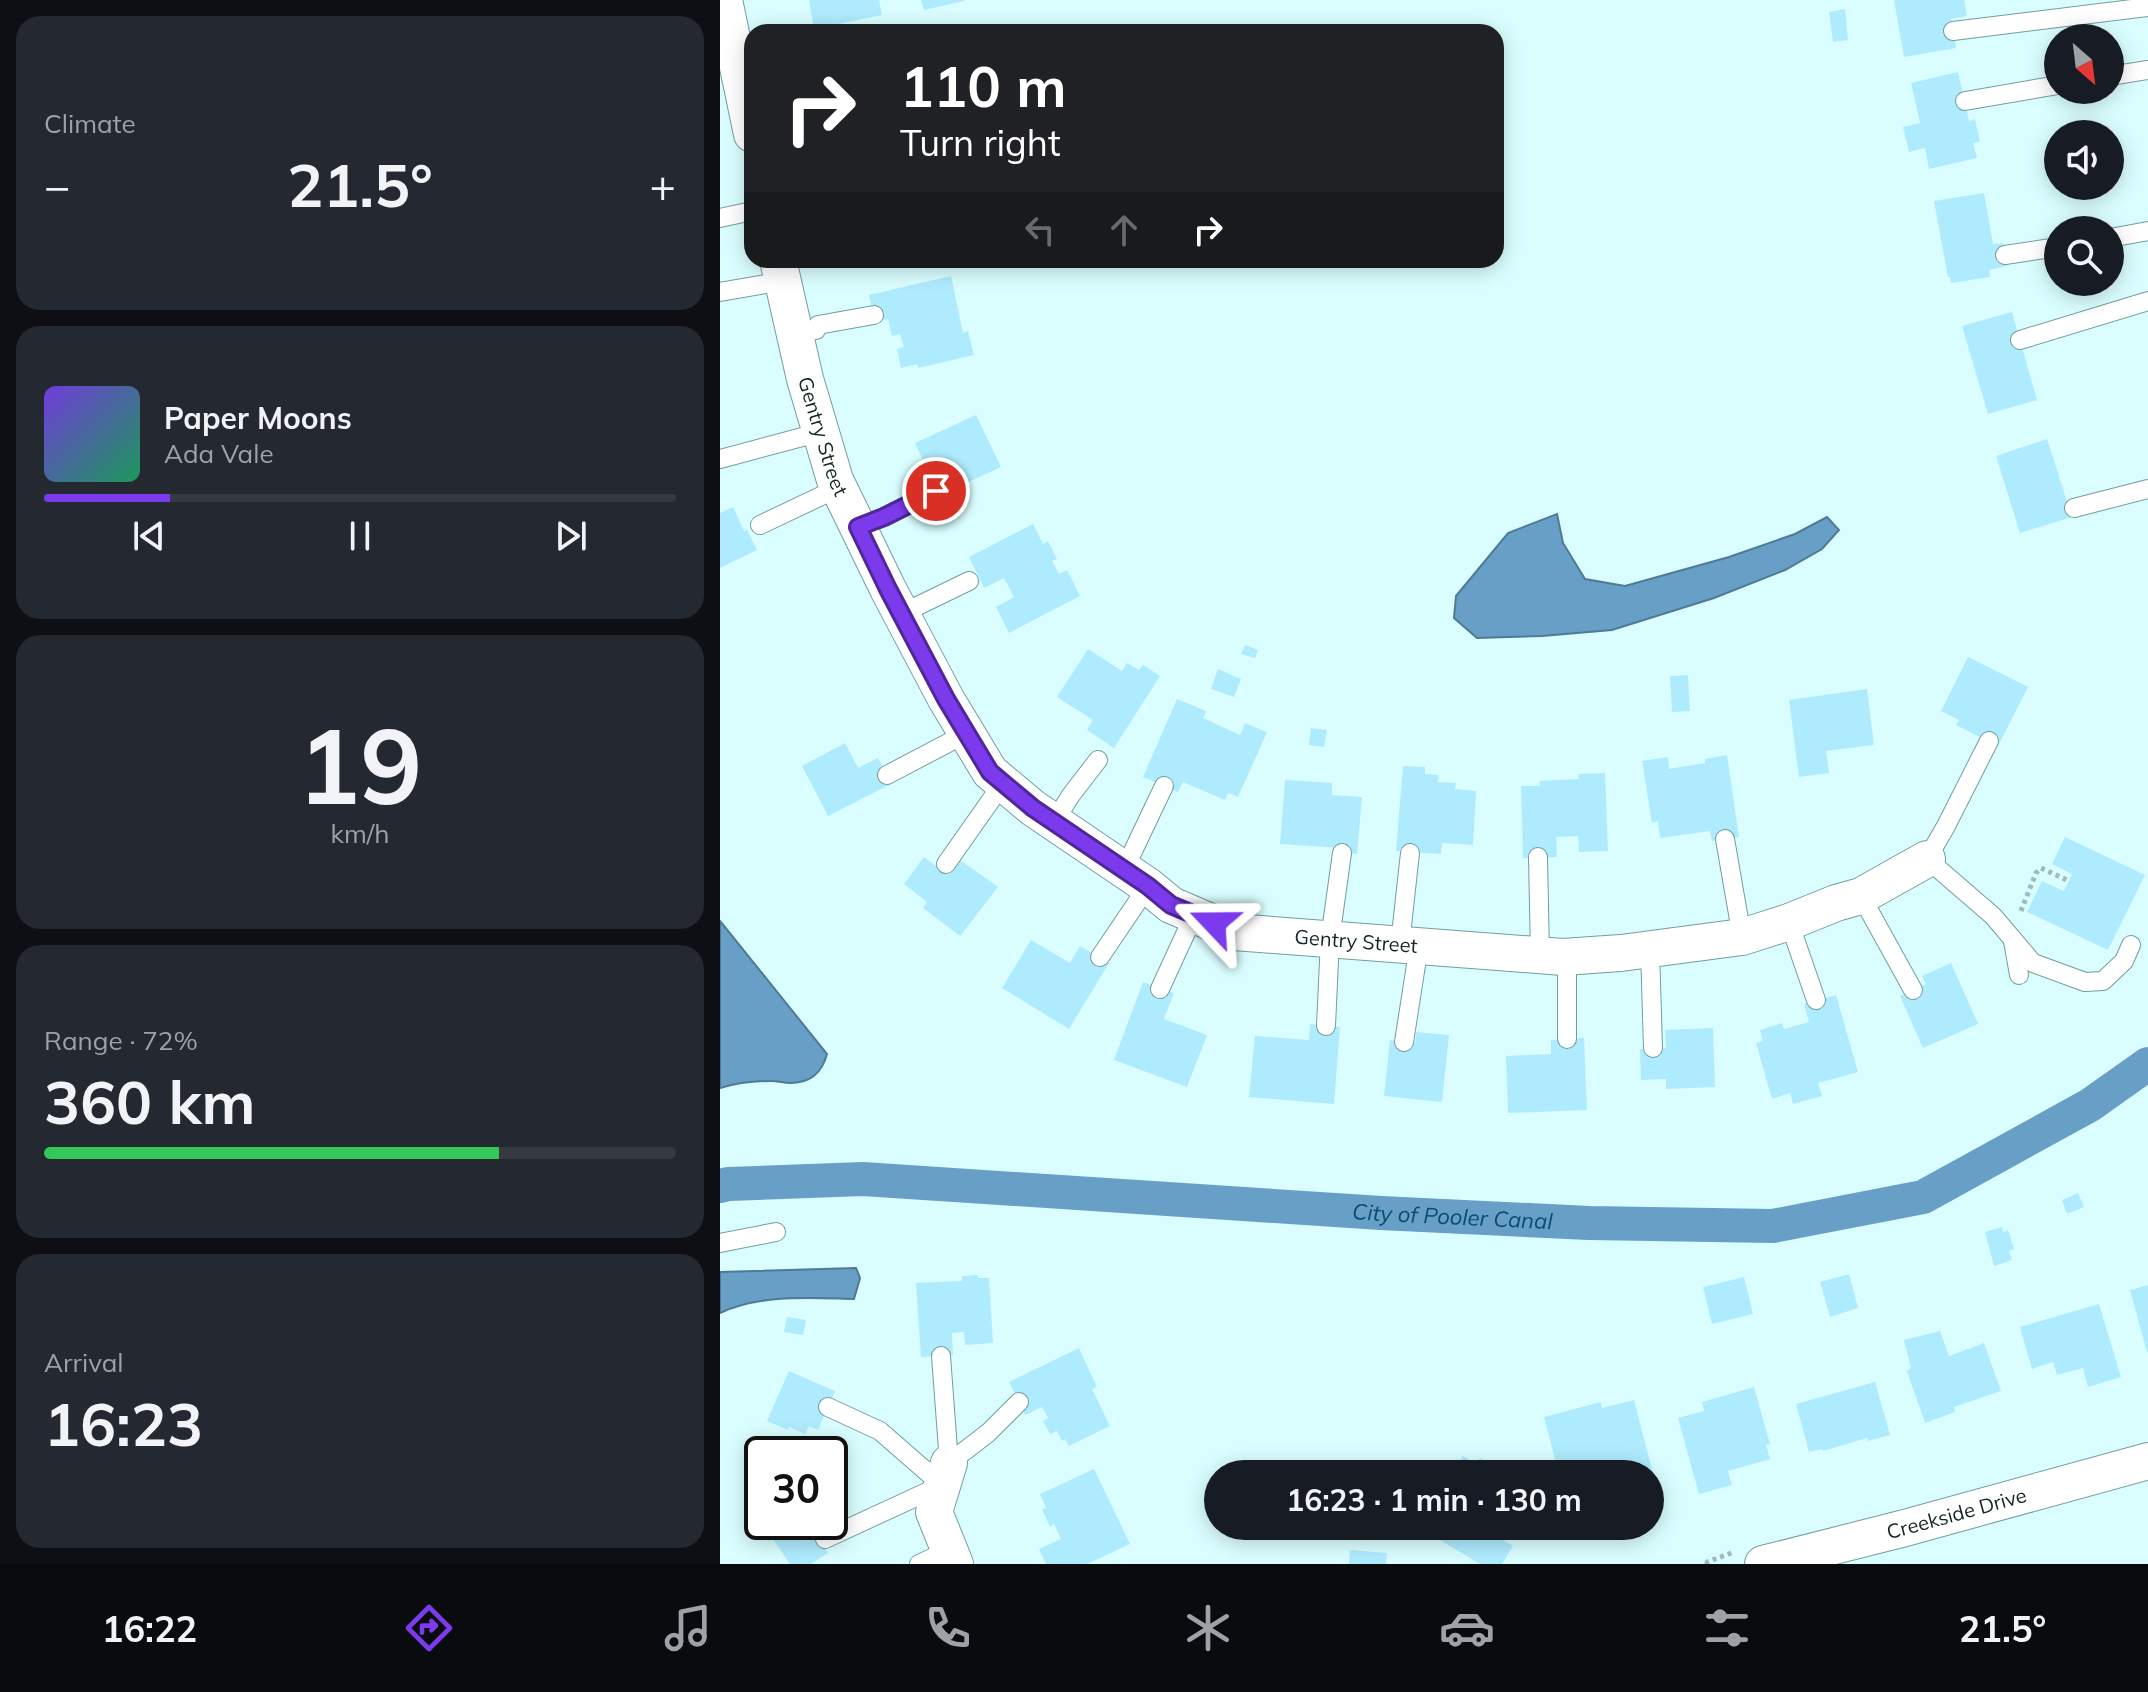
<!DOCTYPE html>
<html lang="en">
<head>
<meta charset="utf-8">
<style>
  :root { --surface:#171b24; --page:#242831; --text:#f1f3f6; --muted:#9ea1a6; --line:#363941; --accent:#7c3aed }
  body { margin:0; font-family:Mulish,sans-serif; background:var(--page); color:var(--text); height:100vh; display:flex; flex-direction:column; font-size:30px; white-space:nowrap }
  * { box-sizing:border-box; margin:0 }
  p { font-size:26px; color:var(--muted) }
  .icon { flex:none; width:44px; height:44px; fill:none; stroke:currentColor; stroke-width:2; stroke-linecap:round; stroke-linejoin:round }
  .map { position:relative; flex:1; overflow:hidden }
  .drawer { display:flex; flex-direction:column; gap:16px; padding:16px; background:#0d0f14; width:720px }
  .drawer>* { flex:none }
  .hud { position:absolute; left:24px; top:24px; width:760px; height:244px; border-radius:24px; box-shadow:0 4px 20px #0003; background:#202124; color:#fff; overflow:hidden }
  .needle { width:52px; rotate:152deg }
  .tools { position:absolute; left:1324px; top:24px; display:grid; gap:16px }
  .tools a { display:grid; place-items:center; width:80px; height:80px; border-radius:50%; background:var(--surface); box-shadow:0 4px 20px #0003; font-size:40px }
  .speed { position:absolute; left:24px; top:1436px; display:flex; gap:16px; font-size:40px; font-weight:700; text-align:center }
  .speed>* { display:grid; place-content:center; width:104px; height:104px; border-radius:50%; background:var(--surface); box-shadow:0 4px 20px #0003; line-height:1 }
  .speed .limit { border:4px solid #111; border-radius:12px; background:#fff; color:#111 }
  .pin { position:absolute; display:grid; place-items:center; width:68px; height:68px; color:#fff; margin:-34px; border:4px solid #fff; border-radius:50%; box-shadow:0 2px 8px #0007 }
  .me { position:absolute; width:88px; margin:-44px; rotate:293deg; stroke-linejoin:round; filter:drop-shadow(0 0 6px #0008) }
  .turn { display:flex; align-items:center; gap:28px; height:168px; padding:0 24px; font-size:36px }
  .turn .icon { width:104px; height:104px; stroke-width:2.5 }
  .turn b { display:block; font-size:56px; line-height:68px }
  .lanes { display:flex; align-items:center; height:76px; padding:0 24px; background:#0003; justify-content:center; gap:40px; direction:ltr }
  .lanes .off { opacity:.35 }
  .big { font-size:60px; font-weight:700; line-height:1.1 }
  .drawer .widget { flex:1; display:flex; flex-direction:column; justify-content:center; gap:12px; min-width:0; padding:0 28px; border-radius:24px; background:var(--page) }
  .drawer .dial { align-items:center; gap:0 }
  .dial b { font-size:104px; line-height:1 }
  .song { display:flex; align-items:center; gap:24px }
  .cover { width:96px; height:96px; border-radius:12px; background:linear-gradient(135deg,hsl(260 70% 55%),hsl(150 70% 35%)) }
  .played { height:8px; border-radius:4px; background:linear-gradient(90deg,var(--accent) 20%,var(--line) 20%) }
  .keys { display:flex; justify-content:space-around; direction:ltr }
  .heat { display:flex; justify-content:space-between; align-items:center; font-size:44px; direction:ltr }
  .charge { height:12px; border-radius:6px; background:linear-gradient(90deg,#34c759 72%,var(--line) 0) }
  .trip { position:absolute; left:484px; top:1460px; width:460px; height:80px; border-radius:40px; background:var(--surface); box-shadow:0 4px 20px #0003; font-weight:700; line-height:80px; text-align:center }
  .menu { display:flex; height:128px; justify-content:space-around; align-items:center; background:#090b0e; color:var(--muted) }
  .menu .icon { width:56px; height:56px }
  .menu .on { color:var(--accent) }
  .menu b { font-size:36px; color:var(--text) }
  main { display:flex; flex:1; min-height:0 }
  .map>svg:first-child { display:block }
</style>
</head>
<body>
<main>
<section class="drawer">
<div class="widget"><p>Climate</p>
<div class="heat"><a>−</a><b class="big">21.5°</b><a>+</a></div>
</div>
<div class="widget">
<div class="song"><i class="cover"></i><div><b>Paper Moons</b><p>Ada Vale</p></div></div>
<div class="played"></div>
<div class="keys"><svg class="icon" aria-label="previous" viewBox="0 0 24 24"><path d="M18 5L8 12l10 7zM5 5v14"/></svg><svg class="icon" aria-label="pause" viewBox="0 0 24 24"><path d="M8 5v14M16 5v14"/></svg><svg class="icon" aria-label="next" viewBox="0 0 24 24"><path d="M6 5l10 7-10 7zM19 5v14"/></svg></div>
</div>
<div class="widget dial"><b>19</b><p>km/h</p></div>
<div class="widget"><p>Range · 72%</p><b class="big">360 km</b><div class="charge"></div></div>
<div class="widget"><p>Arrival</p><b class="big">16:23</b></div>
</section>
<div class="map">
<svg width="1428" height="1564" viewBox="0 0 1428 1564">
  <rect width="100%" height="100%" fill="#dafeff"/>
  <g fill="#689fc6" stroke="#4e7a96" stroke-width="2">
    <polygon points="837,514 843,543 865,579 905,586 1009,557 1075,534 1107,517 1119,530 1102,549 1065,570 994,598 892,630 822,636 757,638 734,618 736,596 788,533"/>
    <path d="M0,921L107,1054C102,1073 91,1083 70,1083C64,1083 58,1081 51,1081C33,1081 17,1083 0,1088Z"/>
    <path d="M136,1268L140,1278L134,1299C89,1298 41,1294 0,1313V1272Z"/>
  </g>
  <g fill="none" stroke-linecap="round" stroke-linejoin="round">
    <path stroke="#689fc6" stroke-width="34" id="s1" d="M0,1186L8,1184L143,1179L661,1213L869,1223L1053,1226L1203,1197L1370,1105L1428,1064"/>
  </g>
  <g fill="#afebfe">
    <polygon points="89,0 159,0 162,15 94,29"/>
    <polygon points="201,0 244,0 244,1 204,10"/>
    <polygon points="1174,0 1244,0 1247,16 1231,19 1236,48 1184,57"/>
    <polygon points="1125,9 1128,40 1113,42 1109,12"/>
    <polygon points="1238,72 1249,121 1255,119 1260,142 1253,143 1257,158 1209,169 1205,148 1189,152 1183,127 1200,123 1191,83"/>
    <polygon points="1264,193 1273,244 1283,243 1287,266 1269,270 1270,277 1231,283 1230,277 1228,277 1214,201"/>
    <polygon points="231,276 243,333 248,331 254,355 198,368 197,364 181,368 177,349 184,347 180,334 172,336 168,319 155,322 149,295"/>
    <polygon points="1292,312 1317,400 1268,414 1242,326"/>
    <polygon points="256,415 281,467 227,492 216,468 208,471 195,443"/>
    <polygon points="1327,439 1352,517 1300,533 1276,456"/>
    <polygon points="13,507 24,531 27,530 37,550 0,568 0,513"/>
    <polygon points="313,524 323,544 328,541 337,559 332,561 339,574 347,570 360,596 289,633 276,607 294,597 284,578 264,588 249,557"/>
    <polygon points="525,645 538,650 535,658 521,654"/>
    <polygon points="368,649 402,671 407,663 419,670 423,665 440,676 394,748 367,730 373,720 337,697"/>
    <polygon points="1248,657 1308,687 1278,746 1236,725 1239,720 1221,711"/>
    <polygon points="498,669 521,679 514,697 491,689"/>
    <polygon points="968,675 970,711 952,712 950,676"/>
    <polygon points="1147,689 1154,745 1106,751 1109,773 1079,777 1069,700"/>
    <polygon points="457,699 486,711 483,718 520,735 525,723 547,732 518,797 508,793 505,800 463,782 458,792 423,777"/>
    <polygon points="591,728 607,730 604,747 589,745"/>
    <polygon points="125,743 138,768 158,758 171,784 108,816 82,766"/>
    <polygon points="1007,755 1019,837 992,841 990,831 940,838 938,821 932,823 922,761 948,757 949,769 985,763 985,759"/>
    <polygon points="683,766 705,767 705,774 718,775 718,782 736,783 735,789 756,791 753,845 722,843 721,854 676,851"/>
    <polygon points="885,773 888,851 859,852 858,836 836,837 837,857 803,858 801,786 820,786 819,781 859,779 858,774"/>
    <polygon points="565,780 612,783 612,795 642,797 637,854 622,853 623,848 560,844"/>
    <polygon points="1345,837 1425,875 1388,950 1307,912 1322,881 1344,891 1352,874 1332,864"/>
    <polygon points="204,857 228,875 240,860 278,887 240,936 203,908 207,902 184,884"/>
    <polygon points="311,940 350,963 360,946 389,963 349,1029 282,988"/>
    <polygon points="1231,963 1258,1024 1203,1048 1180,996 1206,984 1202,976"/>
    <polygon points="423,982 454,993 444,1019 487,1035 467,1087 394,1060"/>
    <polygon points="1116,995 1138,1072 1098,1083 1102,1096 1073,1104 1070,1093 1052,1099 1036,1043 1043,1041 1040,1030 1062,1023 1064,1029 1089,1022 1084,1004"/>
    <polygon points="590,1024 620,1027 614,1104 529,1097 535,1036 589,1040"/>
    <polygon points="993,1028 995,1087 946,1089 946,1079 921,1080 920,1049 946,1048 945,1030"/>
    <polygon points="696,1032 729,1035 722,1102 664,1096 670,1040 695,1043"/>
    <polygon points="864,1038 867,1110 788,1113 786,1056 831,1054 831,1040"/>
    <polygon points="1358,1193 1364,1207 1347,1214 1342,1200"/>
    <polygon points="1282,1227 1283,1232 1288,1230 1294,1249 1289,1251 1292,1260 1274,1266 1265,1232"/>
    <polygon points="1129,1274 1138,1308 1110,1317 1100,1282"/>
    <polygon points="258,1275 258,1278 269,1278 273,1343 245,1345 244,1332 232,1333 233,1355 201,1357 196,1283 242,1281 242,1276"/>
    <polygon points="1024,1277 1033,1314 992,1324 983,1287"/>
    <polygon points="1428,1285 1428,1352 1427,1352 1410,1290"/>
    <polygon points="1379,1304 1401,1377 1368,1387 1363,1368 1337,1375 1333,1362 1312,1369 1300,1327"/>
    <polygon points="67,1317 86,1320 83,1335 64,1332"/>
    <polygon points="1220,1331 1229,1356 1264,1343 1281,1391 1234,1407 1235,1412 1205,1423 1187,1371 1191,1368 1184,1340"/>
    <polygon points="359,1348 377,1387 372,1389 390,1426 349,1446 345,1439 342,1441 337,1431 330,1434 323,1421 328,1418 322,1407 305,1415 289,1382"/>
    <polygon points="69,1371 115,1391 98,1430 89,1426 85,1434 69,1427 68,1430 47,1421"/>
    <polygon points="1155,1382 1170,1435 1148,1441 1147,1438 1103,1451 1102,1449 1089,1452 1076,1404"/>
    <polygon points="1034,1387 1050,1444 1046,1445 1050,1459 1008,1471 1012,1485 979,1494 958,1418 984,1411 982,1402"/>
    <polygon points="914,1400 935,1481 930,1482 930,1474 847,1474 846,1472 839,1474 824,1417 881,1402 882,1408"/>
    <polygon points="743,1456 756,1464 760,1458 785,1474 732,1474"/>
    <polygon points="374,1469 410,1544 367,1564 326,1564 319,1549 341,1539 334,1524 330,1527 322,1509 326,1508 320,1494"/>
    <polygon points="42,1508 42,1522 94,1522 97,1525 91,1529 108,1553 91,1564 70,1564 35,1513"/>
    <polygon points="701,1526 777,1526 773,1534 793,1546 782,1564 760,1564 700,1528"/>
    <polygon points="630,1550 667,1553 666,1564 629,1564"/>
  </g>
  <g fill="none" stroke-linecap="round" stroke-linejoin="round">
    <defs>
      <g id="service">
        <polyline points="1233,31 1428,7"/>
        <polyline points="1390,76 1428,70"/>
        <polyline points="1245,101 1338,85"/>
        <polyline points="0,218 32,211"/>
        <polyline points="1390,238 1428,231"/>
        <polyline points="1285,255 1338,247"/>
        <polyline points="0,292 63,281"/>
        <polyline points="75,334 96,330 98,325 154,315"/>
        <polyline points="1300,340 1428,301"/>
        <polyline points="0,459 101,432"/>
        <polyline points="1354,508 1428,489"/>
        <polyline points="40,525 118,488"/>
        <polyline points="138,527 164,517 216,491"/>
        <polyline points="181,614 249,581"/>
        <polyline points="1269,741 1226,826 1207,859 1273,916 1313,963 1365,982 1383,981 1404,961 1411,945"/>
        <polyline points="167,775 247,733"/>
        <polyline points="334,822 351,795 378,760"/>
        <polyline points="1005,839 1022,937"/>
        <polyline points="818,857 820,955"/>
        <polyline points="226,864 283,783"/>
        <polyline points="404,870 444,786"/>
        <polyline points="1141,896 1193,990"/>
        <polyline points="1069,922 1096,1000"/>
        <polyline points="1293,941 1299,975"/>
        <polyline points="680,944 690,853"/>
        <polyline points="930,949 933,1048"/>
        <polyline points="380,957 428,886"/>
        <polyline points="440,989 474,915"/>
        <polyline points="606,1026 610,939 622,853"/>
        <polyline points="847,1039 847,957"/>
        <polyline points="684,1042 699,946"/>
        <polyline points="0,1243 56,1232"/>
        <polyline points="221,1356 229,1463"/>
        <polyline points="229,1463 268,1433 299,1402"/>
        <polyline points="105,1539 222,1485 160,1431 108,1407"/>
        <polyline points="199,1564 229,1550"/>
      </g>
      <g id="minor">
        <polyline points="4,0 32,134"/>
        <path id="s2" d="M58,260L85,379L115,480L168,589L226,699L270,772L313,808L428,886L451,905L514,932L843,957L901,953L1022,937L1069,922L1116,903L1141,896L1207,859"/>
        <polyline points="229,1463 214,1512 235,1564"/>
        <path id="s3" d="M1043,1564L1185,1528L1428,1461"/>
      </g>
    </defs>
    <use href="#service" stroke="#729d9e" stroke-width="20"/>
    <use href="#minor" stroke="#729d9e" stroke-width="38"/>
    <g stroke="#9dbbbc" stroke-width="5" stroke-dasharray="4 4" stroke-linecap="butt">
      <polyline points="1301,911 1316,873 1321,868 1349,881"/>
      <polyline points="987,1564 987,1562 1014,1552"/>
    </g>
    <use href="#service" stroke="#fff" stroke-width="18"/>
    <use href="#minor" stroke="#fff" stroke-width="36"/>
  </g>
  <g fill="none" stroke-linecap="round" stroke-linejoin="round">
    <defs>
      <polyline id="route" points="216,491 164,517 138,527 168,589 226,699 270,772 313,808 428,886 451,905 494,923"/>
    </defs>
    <use href="#route" stroke="#51269a" stroke-width="20"/>
    <use href="#route" stroke="#7c3aed" stroke-width="14"/>
  </g>
  <g text-anchor="middle" stroke-width="8" stroke-linejoin="round" paint-order="stroke">
    <g font-size="20" fill="#132525" stroke="#fff">
      <text dy="7" stroke="none"><textPath href="#s2" startOffset="182">Gentry Street</textPath></text>
      <text dy="7" stroke="none"><textPath href="#s2" startOffset="974">Gentry Street</textPath></text>
      <text dy="7" stroke="none"><textPath href="#s3" startOffset="200">Creekside Drive</textPath></text>
    </g>
    <g font-size="22" font-style="italic" fill="#074d73" stroke="#fff">
      <text dy="8" stroke="none"><textPath href="#s1" startOffset="734">City of Pooler Canal</textPath></text>
    </g>
  </g>
</svg>
<div class="tools">
<a><svg class="needle" viewBox="-14 -14 28 28"><path d="M0-13l5 13h-10z" fill="#e53935"/><path d="M0 13l5-13h-10z" fill="#9ea1a6"/></svg></a>
<a><svg class="icon" aria-label="sound" viewBox="0 0 24 24"><path d="M4 9h4l5-4v14l-5-4H4zM17 9q2 3 0 6"/></svg></a>
<a><svg class="icon" aria-label="search" viewBox="0 0 24 24"><circle cx="10" cy="10" r="6"/><path d="M15 15l6 6"/></svg></a>
</div>
<div class="speed"><div class="limit">30</div></div>
<div class="pin" style="left:216px;top:491px;background:#d93025"><svg class="icon" aria-label="arrive" viewBox="0 0 24 24"><path d="M6 21V4h12l-3 4 3 4H6"/></svg></div>
<svg class="me" style="left:494px;top:923px" viewBox="-20 -20 40 40"><path d="M0-17L14 15 0 8-14 15z" fill="#7c3aed" stroke="#fff" stroke-width="4"/></svg>
<div class="trip">16:23 · 1 min · 130 m</div>
<div class="hud">
<div class="turn"><svg class="icon" aria-label="right" viewBox="0 0 24 24"><path d="M7 20v-9h11M14 6l5 5-5 5"/></svg><div><b>110 m</b>Turn right</div></div>
<div class="lanes"><svg class="icon off" aria-label="left" viewBox="0 0 24 24"><path d="M17 20v-9H6M10 6l-5 5 5 5"/></svg><svg class="icon off" aria-label="ahead" viewBox="0 0 24 24"><path d="M12 20V5M6 11l6-6 6 6"/></svg><svg class="icon" aria-label="right" viewBox="0 0 24 24"><path d="M7 20v-9h11M14 6l5 5-5 5"/></svg></div>
</div>
</div>
</main>
<nav class="menu">
<b>16:22</b>
<svg class="icon on" aria-label="directions" viewBox="0 0 24 24"><path d="M12 3l9 9-9 9-9-9zM9 14v-3h6M13 9l2 2-2 2"/></svg>
<svg class="icon" aria-label="music" viewBox="0 0 24 24"><path d="M9 18V5l10-2v13"/><circle cx="6" cy="18" r="3"/><circle cx="16" cy="16" r="3"/></svg>
<svg class="icon" aria-label="phone" viewBox="0 0 24 24"><path d="M5 4h4l2 5-3 2q2 4 5 5l2-3 5 2v4C11 20 4 13 5 4z"/></svg>
<svg class="icon" aria-label="climate" viewBox="0 0 24 24"><path d="M12 3v18M4 7l16 10M4 17L20 7"/></svg>
<svg class="icon" aria-label="car" viewBox="0 0 24 24"><path d="M5 17H2v-5l4-1 3-4h7l3 4 3 1v5h-3M9 17h6M6 11h13"/><circle cx="7" cy="17" r="2"/><circle cx="17" cy="17" r="2"/></svg>
<svg class="icon" aria-label="filters" viewBox="0 0 24 24"><path d="M4 7h16M4 17h16"/><circle cx="9" cy="7" r="2"/><circle cx="15" cy="17" r="2"/></svg>
<b>21.5°</b>
</nav>
</body>
</html>
